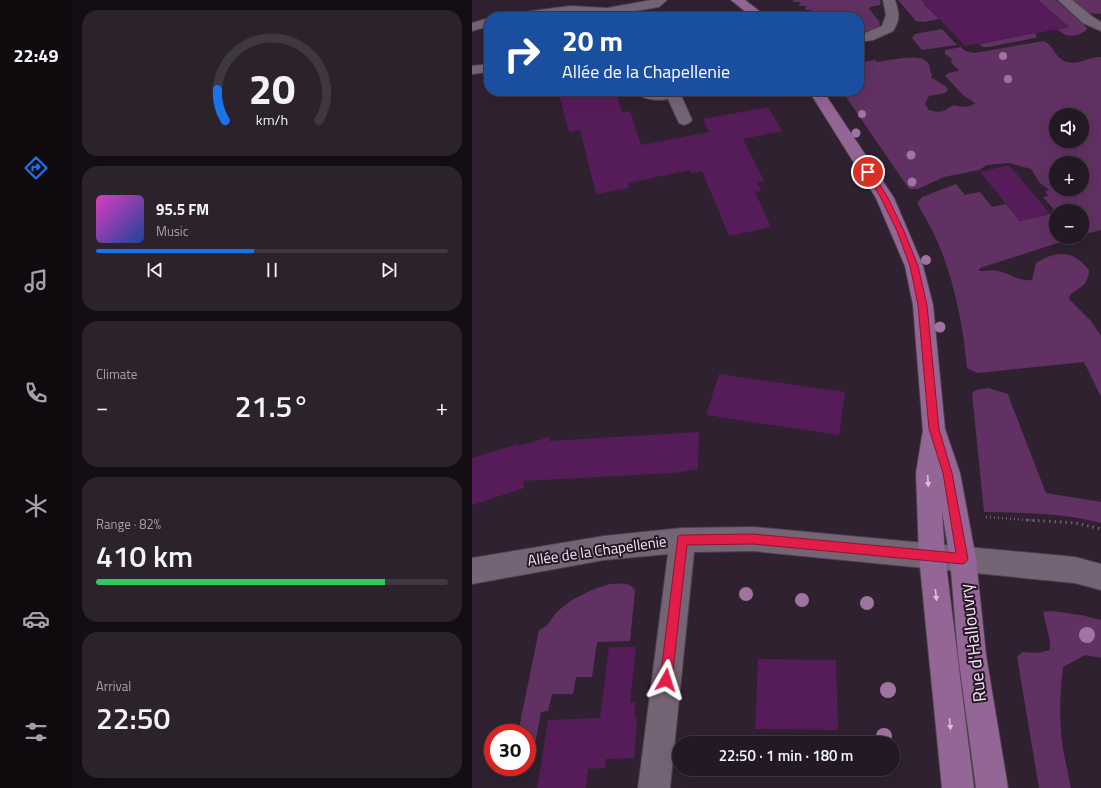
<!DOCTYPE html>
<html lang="en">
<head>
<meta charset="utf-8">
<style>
  :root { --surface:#231924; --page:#2b222c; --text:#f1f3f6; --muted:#a3a0a6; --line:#403841; --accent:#1a73e8 }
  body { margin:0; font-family:"Titillium Web",sans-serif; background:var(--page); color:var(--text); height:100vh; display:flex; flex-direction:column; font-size:15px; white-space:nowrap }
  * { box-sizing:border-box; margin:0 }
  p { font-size:13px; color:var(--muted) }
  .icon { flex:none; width:22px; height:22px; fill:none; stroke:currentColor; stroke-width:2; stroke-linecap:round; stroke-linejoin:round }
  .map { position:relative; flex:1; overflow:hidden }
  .drawer { display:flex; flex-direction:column; gap:10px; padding:10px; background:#130e14; width:400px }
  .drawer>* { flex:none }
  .hud { position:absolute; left:12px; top:12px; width:380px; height:84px; border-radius:16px; box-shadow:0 4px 16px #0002,0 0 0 1px var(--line); background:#1a4fa0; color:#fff; overflow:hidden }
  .fabs { position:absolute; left:577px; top:108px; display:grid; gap:8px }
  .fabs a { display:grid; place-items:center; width:40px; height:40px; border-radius:50%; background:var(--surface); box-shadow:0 4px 16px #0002,0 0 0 1px var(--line); font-size:20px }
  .speed { position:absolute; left:12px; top:724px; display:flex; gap:8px; font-size:20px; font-weight:700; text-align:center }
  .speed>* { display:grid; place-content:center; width:52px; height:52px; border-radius:50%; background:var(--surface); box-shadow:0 4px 16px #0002,0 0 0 1px var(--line); line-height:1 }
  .speed .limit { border:6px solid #d22; background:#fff; color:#111 }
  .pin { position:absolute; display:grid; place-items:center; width:34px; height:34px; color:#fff; margin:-17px; border:2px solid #fff; border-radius:50%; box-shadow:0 1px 4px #0007 }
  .me { position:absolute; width:44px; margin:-22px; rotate:6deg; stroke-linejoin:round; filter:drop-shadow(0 0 3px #0008) }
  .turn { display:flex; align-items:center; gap:14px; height:84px; padding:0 12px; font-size:18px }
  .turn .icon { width:52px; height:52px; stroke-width:2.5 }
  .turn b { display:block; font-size:28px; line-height:34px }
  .big { font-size:30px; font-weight:600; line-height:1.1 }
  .drawer .card { flex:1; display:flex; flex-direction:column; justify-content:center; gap:6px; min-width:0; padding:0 14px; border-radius:16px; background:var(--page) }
  .drawer .dial { align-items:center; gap:0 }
  .dial svg { height:104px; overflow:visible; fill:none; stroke:var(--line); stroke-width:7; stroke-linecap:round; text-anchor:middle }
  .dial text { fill:var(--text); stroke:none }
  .song { display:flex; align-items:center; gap:12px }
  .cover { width:48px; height:48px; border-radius:6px; background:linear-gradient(135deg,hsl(310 70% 55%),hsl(220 70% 35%)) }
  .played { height:4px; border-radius:2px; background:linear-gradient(90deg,var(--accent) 45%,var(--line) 45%) }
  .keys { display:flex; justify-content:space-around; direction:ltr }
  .heat { display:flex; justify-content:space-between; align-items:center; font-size:22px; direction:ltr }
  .charge { height:6px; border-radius:3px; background:linear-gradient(90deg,#34c759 82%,var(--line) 0) }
  .trip { position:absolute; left:200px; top:736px; width:228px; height:40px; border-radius:20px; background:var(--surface); box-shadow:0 4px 16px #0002,0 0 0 1px var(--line); font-weight:600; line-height:40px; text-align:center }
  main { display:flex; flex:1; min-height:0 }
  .tab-bar { display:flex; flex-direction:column; width:72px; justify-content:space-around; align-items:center; background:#0e0a0e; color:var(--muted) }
  .tab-bar .icon { width:28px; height:28px }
  .tab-bar .current { color:var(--accent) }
  .tab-bar b { font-size:18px; color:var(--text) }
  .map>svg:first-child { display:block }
</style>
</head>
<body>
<main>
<nav class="tab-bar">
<b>22:49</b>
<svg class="icon current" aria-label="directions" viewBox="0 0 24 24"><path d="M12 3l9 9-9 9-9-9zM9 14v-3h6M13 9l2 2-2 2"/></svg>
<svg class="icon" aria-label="music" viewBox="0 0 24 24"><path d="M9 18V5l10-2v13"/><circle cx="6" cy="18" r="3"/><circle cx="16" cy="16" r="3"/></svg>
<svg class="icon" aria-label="phone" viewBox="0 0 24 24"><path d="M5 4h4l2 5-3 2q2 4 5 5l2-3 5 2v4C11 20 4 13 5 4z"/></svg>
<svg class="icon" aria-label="climate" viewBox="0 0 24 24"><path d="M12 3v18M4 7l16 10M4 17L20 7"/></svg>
<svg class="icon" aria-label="car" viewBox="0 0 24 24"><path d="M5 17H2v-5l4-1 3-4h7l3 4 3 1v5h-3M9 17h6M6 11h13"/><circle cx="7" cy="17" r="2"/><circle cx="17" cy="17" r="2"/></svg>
<svg class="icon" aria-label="filters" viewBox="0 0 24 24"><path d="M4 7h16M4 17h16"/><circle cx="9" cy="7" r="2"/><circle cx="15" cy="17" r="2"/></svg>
</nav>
<section class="drawer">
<div class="card dial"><svg viewBox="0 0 100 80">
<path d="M14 69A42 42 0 1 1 86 69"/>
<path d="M14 69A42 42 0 0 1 8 45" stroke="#1a73e8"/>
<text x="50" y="56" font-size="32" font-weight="700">20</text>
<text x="50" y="72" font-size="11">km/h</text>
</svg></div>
<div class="card">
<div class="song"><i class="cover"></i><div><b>95.5 FM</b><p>Music</p></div></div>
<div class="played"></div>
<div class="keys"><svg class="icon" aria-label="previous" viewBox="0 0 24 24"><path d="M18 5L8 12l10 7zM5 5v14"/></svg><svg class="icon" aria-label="pause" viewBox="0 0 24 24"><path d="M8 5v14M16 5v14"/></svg><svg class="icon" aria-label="next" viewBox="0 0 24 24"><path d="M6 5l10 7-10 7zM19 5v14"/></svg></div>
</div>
<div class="card"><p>Climate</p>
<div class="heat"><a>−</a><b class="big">21.5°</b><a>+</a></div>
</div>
<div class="card"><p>Range · 82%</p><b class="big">410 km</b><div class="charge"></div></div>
<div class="card"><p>Arrival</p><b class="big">22:50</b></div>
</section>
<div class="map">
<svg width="629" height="788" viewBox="0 0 629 788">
  <rect width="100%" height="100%" fill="#2f2130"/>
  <g fill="#603162" fill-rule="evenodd">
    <polygon points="322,0 407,0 409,2 408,5 398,7 397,9 407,21 408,26 402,30 387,33 387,17 344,17 345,14 339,14 340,10 333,10 334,6 327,6 328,2 321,2"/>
    <polygon points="426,0 458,0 452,4 467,19 452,22 444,21"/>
    <path d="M566,0H584L612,25L615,28C613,34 601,37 594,35C591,34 588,31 585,29L597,27Z"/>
    <polygon points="598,0 629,0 629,14 615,13"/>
    <polygon points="470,29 485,45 450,50 440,38 443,34"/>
    <polygon points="563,33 565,37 563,38 517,47 511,47 507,44"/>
    <path d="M572,41C580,44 582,54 589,59C602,69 616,56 629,57V230L610,235V211L584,212L571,197L576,196L573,191L577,190L568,183L559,169L537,163L515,165L507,170L472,177L446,189H437L370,91H387V63L403,60L405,62C416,61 446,53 454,61C459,65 457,70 460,75L459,78C465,80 468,84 474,86L476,90L473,93L457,96L453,104L457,110C471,114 470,111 482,105C489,107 498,108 503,103L491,95L473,76L476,73L487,71V70L479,63L480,59L473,54V50L489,47L493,51L503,53ZM584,115H610V141H584ZM584,163H610V189H584Z"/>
    <path d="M484,184L493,195L508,192L520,207L534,204L548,221L578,214L584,221V237H598V239L595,240L508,268L507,271C514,271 520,270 526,271C539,274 547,282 560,280L564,263C585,250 601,250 617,270C616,286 609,286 598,295L597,299L619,321L629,336V397L612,362L505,373L495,368C491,323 481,273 461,232C456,222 450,212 445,203L450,197Z"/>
    <path d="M516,388L536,394L538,400L574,493L629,502V523C589,512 553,513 512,512L500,393L504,390Z"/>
    <path d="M138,584C148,584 158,581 163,591L158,641L125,642L120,677H104L101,694H80L76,711L69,712L63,745H55V733H46L67,630C77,627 79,617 87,610C100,598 120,589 138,584Z"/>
    <path d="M579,611L609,615L629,620V658L613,655L591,667C588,692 587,717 590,742C592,757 596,773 599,788H567L545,657L550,652L565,653L578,650V641L571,612Z"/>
  </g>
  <g fill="#561c59">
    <polygon points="449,0 566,0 597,27 493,46"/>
    <polygon points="86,91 144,91 150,112 158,111 169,145 237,132 231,119 296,107 310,131 271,139 292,181 285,182 289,191 283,192 299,227 257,236 230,171 219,173 218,170 156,183 157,188 124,194 108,130 97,132"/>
    <polygon points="537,165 578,214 548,221 508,172"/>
    <polygon points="247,374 373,392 367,435 234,415"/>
    <polygon points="227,432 226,469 202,473 51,481 52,488 0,505 0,458 46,444 46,446 77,437 77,441"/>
    <polygon points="137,647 164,647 158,703 164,702 162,717 165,717 162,758 134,759 133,768 116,769 114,788 65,788 76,720 128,718"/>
    <polygon points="286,659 364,660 366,730 283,729"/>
  </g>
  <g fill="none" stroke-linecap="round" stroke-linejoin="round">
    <defs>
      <g id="minor">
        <polygon points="180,0 195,0 187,7 135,16 98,14 75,17 38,17 40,14 45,13 98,6 135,8"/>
        <path d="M411,0H423C427,13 429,19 421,31L401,40L387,42V34L393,33L410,26L414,15Z"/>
        <polygon points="586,0 600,0 621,17 629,22 629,31 611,23"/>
        <polygon points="17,18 17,26 0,31 0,23"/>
        <polygon points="17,64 17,72 0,74 0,66"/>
        <path d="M163,91H209L208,93L220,120L217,123L212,125L207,123L196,99C186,101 169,100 163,91Z"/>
        <polygon points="281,527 603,557 629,564 629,590 603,583 281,551 222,552 198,788 166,788 196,554 132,560 0,584 0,558 132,536 210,528"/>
      </g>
      <g id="major">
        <polygon points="259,0 273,0 295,17 280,17"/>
        <polygon points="337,91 351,91 422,198 451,266 461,305 473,429 488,473 504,559 514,655 536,788 504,788 486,655 478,559 470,511 473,556 502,788 470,788 447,556 444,473 450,436 451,432 441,305 433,266 404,198"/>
      </g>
    </defs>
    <use href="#minor" stroke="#4c404d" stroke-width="2"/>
    <use href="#major" stroke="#4c404d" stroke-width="2"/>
    <polyline stroke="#6d616e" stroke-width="2.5" stroke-dasharray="1 3" stroke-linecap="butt" points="514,517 570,521"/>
    <polyline stroke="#6d616e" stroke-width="3" stroke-dasharray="1.5 4" stroke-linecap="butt" points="555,520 604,523 629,529"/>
    <use href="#minor" fill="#756475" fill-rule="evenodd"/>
    <use href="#major" fill="#946695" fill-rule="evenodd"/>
  </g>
  <g fill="#9f74a0">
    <circle cx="531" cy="56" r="4"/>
    <circle cx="536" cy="79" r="4"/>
    <circle cx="390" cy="114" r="4"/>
    <circle cx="384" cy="133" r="4.5"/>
    <circle cx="439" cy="155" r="4.5"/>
    <circle cx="440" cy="182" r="4.5"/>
    <circle cx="454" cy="260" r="5"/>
    <circle cx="468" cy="327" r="5.5"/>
    <circle cx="274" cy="594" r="7"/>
    <circle cx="330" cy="600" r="7"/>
    <circle cx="395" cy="603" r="7"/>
    <circle cx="615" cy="635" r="8"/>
    <circle cx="416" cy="690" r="8"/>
    <circle cx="412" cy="736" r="8"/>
  </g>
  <defs><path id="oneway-solid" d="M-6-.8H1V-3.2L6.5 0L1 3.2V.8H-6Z"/></defs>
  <g fill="#d6c2d7">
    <use href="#oneway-solid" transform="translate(456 481) rotate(87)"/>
    <use href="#oneway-solid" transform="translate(464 595) rotate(84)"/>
    <use href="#oneway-solid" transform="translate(478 724) rotate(84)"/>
  </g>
  <polygon fill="#e11d48" stroke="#92132f" points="396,169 399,170 416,198 432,231 446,266 455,305 467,429 480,473 496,559 494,562 491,564 281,544 215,545 200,680 198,684 194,685 190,684 188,680 206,536 210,535 281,534 484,553 471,473 457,429 446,305 438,266 425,231 409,198 393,172"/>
  <g text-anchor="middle" stroke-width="4" stroke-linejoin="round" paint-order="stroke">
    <g font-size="15" fill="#f2e9f3" stroke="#251726">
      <text transform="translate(125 551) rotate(-8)" y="5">Allée de la Chapellenie</text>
    </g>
    <g font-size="18" fill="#f2e9f3" stroke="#251726">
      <text transform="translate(501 643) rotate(-97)" y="6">Rue d'Hallouvry</text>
    </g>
  </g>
</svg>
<div class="fabs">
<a><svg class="icon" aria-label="sound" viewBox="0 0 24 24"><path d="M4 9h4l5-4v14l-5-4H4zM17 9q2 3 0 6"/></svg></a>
<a>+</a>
<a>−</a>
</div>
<div class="speed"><div class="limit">30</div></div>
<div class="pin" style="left:396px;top:172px;background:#d93025"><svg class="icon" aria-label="arrive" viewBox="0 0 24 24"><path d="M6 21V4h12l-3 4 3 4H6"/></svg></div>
<svg class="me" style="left:194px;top:680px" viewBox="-20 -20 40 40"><path d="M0-17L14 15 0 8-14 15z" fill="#e11d48" stroke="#fff" stroke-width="4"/></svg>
<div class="trip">22:50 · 1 min · 180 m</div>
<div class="hud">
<div class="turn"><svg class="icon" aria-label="right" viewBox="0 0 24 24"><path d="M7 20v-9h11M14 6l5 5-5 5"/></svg><div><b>20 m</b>Allée de la Chapellenie</div></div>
</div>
</div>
</main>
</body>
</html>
